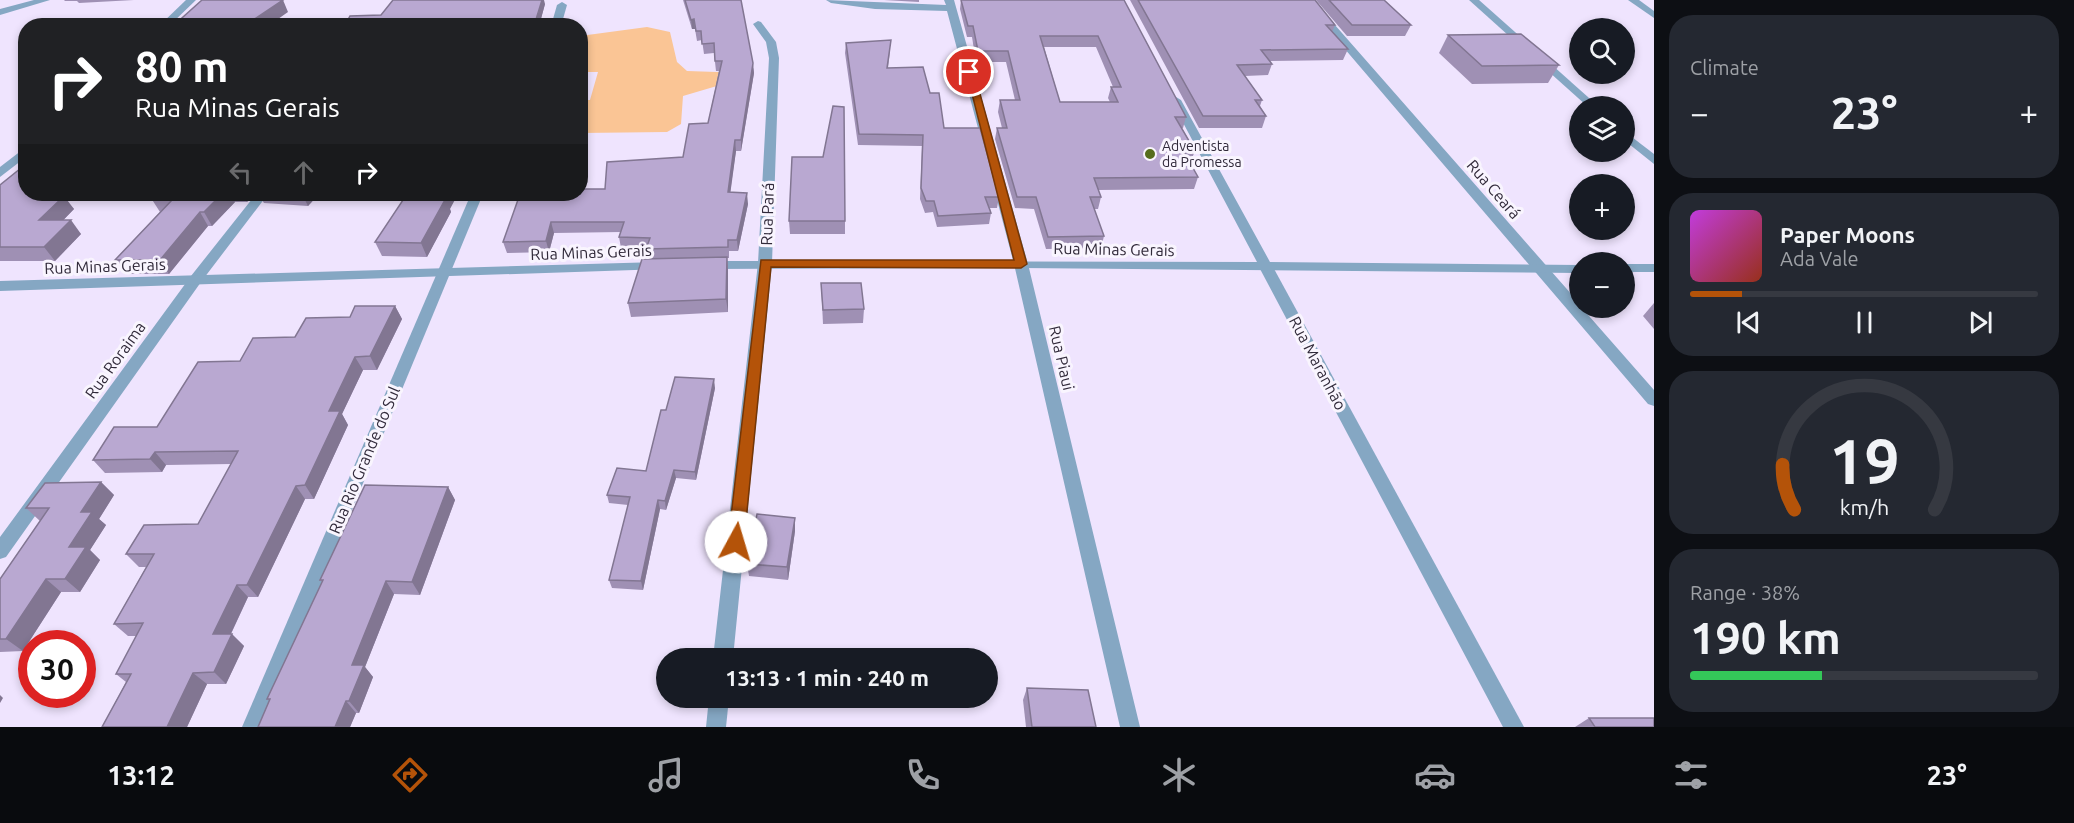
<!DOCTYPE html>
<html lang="en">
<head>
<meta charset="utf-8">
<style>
  :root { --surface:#171b24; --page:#242831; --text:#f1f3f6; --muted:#9ea1a6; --line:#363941; --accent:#b45309 }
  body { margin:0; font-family:Ubuntu,sans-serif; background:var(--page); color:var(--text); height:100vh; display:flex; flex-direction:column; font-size:22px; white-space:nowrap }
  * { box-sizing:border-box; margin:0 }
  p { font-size:20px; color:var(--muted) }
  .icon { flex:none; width:33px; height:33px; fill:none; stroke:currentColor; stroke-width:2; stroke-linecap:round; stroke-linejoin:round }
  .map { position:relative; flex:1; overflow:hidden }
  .details { display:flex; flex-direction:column; gap:15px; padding:15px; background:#0d0f14; width:420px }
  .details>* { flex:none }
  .guide { position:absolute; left:18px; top:18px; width:570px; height:183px; border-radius:24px; box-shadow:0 3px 9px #0003; background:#202124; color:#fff; overflow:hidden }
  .tools { position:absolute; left:1569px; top:18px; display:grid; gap:12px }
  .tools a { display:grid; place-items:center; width:66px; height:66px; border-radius:50%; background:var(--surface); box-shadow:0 3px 9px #0003; font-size:30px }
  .speed { position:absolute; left:18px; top:630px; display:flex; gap:12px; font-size:30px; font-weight:700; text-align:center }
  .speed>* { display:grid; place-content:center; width:78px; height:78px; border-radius:50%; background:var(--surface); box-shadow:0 3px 9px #0003; line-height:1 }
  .speed .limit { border:9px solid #d22; background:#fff; color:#111 }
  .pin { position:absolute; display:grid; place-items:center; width:51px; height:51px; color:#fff; margin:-26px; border:3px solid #fff; border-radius:50%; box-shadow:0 2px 6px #0007 }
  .me { position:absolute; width:66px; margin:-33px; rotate:6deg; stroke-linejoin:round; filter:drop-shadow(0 0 4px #0008) }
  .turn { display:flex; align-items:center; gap:21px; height:126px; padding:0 18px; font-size:27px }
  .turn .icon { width:78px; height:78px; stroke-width:2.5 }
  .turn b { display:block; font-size:42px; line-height:51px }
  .lanes { display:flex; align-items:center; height:57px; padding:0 18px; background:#0003; justify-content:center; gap:30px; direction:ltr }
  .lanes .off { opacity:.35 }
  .big { font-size:45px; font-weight:700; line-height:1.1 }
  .details .widget { flex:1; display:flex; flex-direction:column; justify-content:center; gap:9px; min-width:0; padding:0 21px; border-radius:24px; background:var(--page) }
  .details .dial { align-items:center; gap:0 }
  .dial svg { height:156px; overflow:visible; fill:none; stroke:var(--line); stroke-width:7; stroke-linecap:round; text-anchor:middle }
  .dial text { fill:var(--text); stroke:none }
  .song { display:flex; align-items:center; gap:18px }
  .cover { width:72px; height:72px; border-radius:9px; background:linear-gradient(135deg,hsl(290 70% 55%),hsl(10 70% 35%)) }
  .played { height:6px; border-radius:3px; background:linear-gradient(90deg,var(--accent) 15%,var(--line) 15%) }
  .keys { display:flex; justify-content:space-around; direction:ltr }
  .heat { display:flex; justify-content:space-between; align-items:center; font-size:33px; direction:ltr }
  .charge { height:9px; border-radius:4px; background:linear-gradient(90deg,#34c759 38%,var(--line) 0) }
  .trip { position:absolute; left:656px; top:648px; width:342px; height:60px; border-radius:30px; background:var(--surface); box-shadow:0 3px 9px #0003; font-weight:700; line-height:60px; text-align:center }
  .tabs { display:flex; height:96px; justify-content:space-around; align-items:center; background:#090b0e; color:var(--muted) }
  .tabs .icon { width:42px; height:42px }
  .tabs .on { color:var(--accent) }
  .tabs b { font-size:27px; color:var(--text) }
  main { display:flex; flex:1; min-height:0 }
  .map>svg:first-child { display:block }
</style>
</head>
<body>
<main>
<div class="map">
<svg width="1654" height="727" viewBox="0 0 1654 727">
  <rect width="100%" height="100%" fill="#efe4fe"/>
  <polygon fill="#fac595" points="647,27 670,32 677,62 687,71 747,73 754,75 683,96 681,124 667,132 581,133 581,100 590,100 598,72 581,72 580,36"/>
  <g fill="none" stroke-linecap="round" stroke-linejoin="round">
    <g fill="#85a7c3" fill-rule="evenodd">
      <polygon points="34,0 50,0 0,15 0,9"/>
      <polygon points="826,0 946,5 944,0 954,0 1028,264 1140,727 1120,727 1014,264 947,11 875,9 831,3"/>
      <polygon points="1303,0 1313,0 1580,304 1580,308 1582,308 1654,390 1654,406 1648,404"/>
      <polygon points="1469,0 1479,0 1598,106 1587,106"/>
      <polygon points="1628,0 1639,0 1654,11 1654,18"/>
      <polygon points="562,2 567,5 561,26 551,26 557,5"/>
      <polygon points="758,21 761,22 776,42 779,58 772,263 733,658 713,658 758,263 769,58 766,42 753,24"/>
      <polygon points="1624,131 1654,154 1654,164 1624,140"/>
      <polygon points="256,194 268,194 201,282 6,557 0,559 0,537 191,276"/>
      <polygon points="471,194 483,194 262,727 242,727"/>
      <polygon points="1266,263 1273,267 1524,727 1503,727 1259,267"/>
      <polygon points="709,698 729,698 726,727 706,727"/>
    </g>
    <g fill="#85a7c3" fill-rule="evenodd">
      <polygon points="186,0 196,0 169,26 159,26"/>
      <polygon points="1176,97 1181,100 1270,262 1580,265 1580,273 1021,268 710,269 703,265 710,261 1257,262 1171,100"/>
      <polygon points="26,147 26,157 0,177 0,167"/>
      <polygon points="659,262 666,266 664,269 0,291 0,281"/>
      <rect x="1624" y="264" width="30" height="8"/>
    </g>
  </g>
  <g fill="#9f90b4" fill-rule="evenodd">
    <polygon points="64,0 134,0 79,3 77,1 65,1"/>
    <polygon points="683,0 741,0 754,73 741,151 736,151 730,192 748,204 738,251 729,251 729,258 727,258 728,270 728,312 631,317 628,303 648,259 646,249 621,248 619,237 621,232 554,233 549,252 507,253 503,242 605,189 683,157 708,123 719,71 716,71 714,53 704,54 702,40 697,41 695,29 692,29"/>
    <polygon points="884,0 919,0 919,2"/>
    <path d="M961,0H1124L1186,117L1183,128H1182L1195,151L1190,163L1198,177L1194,189L1098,190L1101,197L1098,209H1094L1104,236L1101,248L1046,249L1034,209L1015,208L995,139L997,128H1002L998,112L1000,100H1015L1006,62H976L972,37H967L960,9ZM1044,47H1096L1113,87H1111L1108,98L1110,102H1060Z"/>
    <polygon points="1130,0 1315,0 1335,25 1332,32 1348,49 1343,60 1269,61 1272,64 1268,75 1245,76 1262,100 1260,106 1266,116 1262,128 1199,128"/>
    <polygon points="1316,0 1384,0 1411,25 1405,36 1347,36"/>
    <polygon points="545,4 539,26 338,26 345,25 381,15"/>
    <polygon points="1448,35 1559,65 1548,83 1472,84 1439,53"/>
    <polygon points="846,43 890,51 888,68 930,93 944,128 999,197 997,208 990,208 991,213 989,224 937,227 933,212 925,213 920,199 922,146 858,145 845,53"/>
    <polygon points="0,185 60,195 74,209 63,220 81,234 55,261 0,261"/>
    <polygon points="156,194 254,194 247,202 235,202 212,226 208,226 169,274 125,274 115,260 160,212 151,198"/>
    <polygon points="258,194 319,194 308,206 264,203"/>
    <polygon points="450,209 451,212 427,257 382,256 375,242"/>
    <polygon points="789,221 845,221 845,234 790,234"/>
    <polygon points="821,283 864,309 863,323 823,324"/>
    <polygon points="1654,303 1654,329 1643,316"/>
    <polygon points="395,306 402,319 377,370 363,370 342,414 348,425 314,499 305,499 258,597 248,597 231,634 244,646 226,684 207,684 187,727 102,727 126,682 116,674 137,636 128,636 114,624 146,567 139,567 126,554 198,524 231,464 166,465 162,472 105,473 93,460 157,427 240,361 295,337 350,317"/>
    <polygon points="715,388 696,480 676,478 666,510 660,509 643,590 612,588 609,580 628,505 609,503 607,495 646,471 666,410"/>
    <polygon points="101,482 114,495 99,519 106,525 90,550 100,560 80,592 61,592 23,651 0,652 0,579 40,521 26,508"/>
    <polygon points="448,487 455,500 420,595 394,594 365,667 373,677 359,713 356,713 350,727 258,727 269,701 267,699 322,582 320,580"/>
    <polygon points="795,518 795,531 788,580 749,576 747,564"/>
    <polygon points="1027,688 1096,727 1026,727 1023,700"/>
    <polygon points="1589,718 1654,727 1575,727"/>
  </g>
  <g fill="#827692">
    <polygon points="283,0 288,12 268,26 244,26"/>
    <polygon points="542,0 544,0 545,4 539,26 534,26"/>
    <polygon points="694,19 695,29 692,29 691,20"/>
    <polygon points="753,63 754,73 741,151 741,140"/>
    <polygon points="735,140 736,151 729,203 728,192"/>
    <polygon points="747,193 748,204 738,251 737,240"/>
    <polygon points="36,194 62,194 45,208 34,195"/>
    <polygon points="222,194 231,194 235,202 212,226 204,212"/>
    <polygon points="242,194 254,194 247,202"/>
    <polygon points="302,194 319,194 308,206"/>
    <polygon points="446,194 458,194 450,209 451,212 427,257 421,243"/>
    <polygon points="64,196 74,209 50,234 39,220"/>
    <polygon points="200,212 208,226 169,274 160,260"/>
    <polygon points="71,220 81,234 55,261 44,247"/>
    <polygon points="551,222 554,233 549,252 546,241"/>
    <polygon points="727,257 728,270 728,312 726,299"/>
    <polygon points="395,306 402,319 377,370 370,356"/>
    <polygon points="355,357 363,370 342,414 348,425 314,499 305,485 329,411"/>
    <polygon points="714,379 715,388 696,480 695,472"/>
    <polygon points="155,452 166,465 162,472 150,459"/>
    <polygon points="674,470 676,478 666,510 665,501"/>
    <polygon points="101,482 114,495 99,519 106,525 90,550 100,560 80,592 65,579 69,547 81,512"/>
    <polygon points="296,486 305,499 258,597 247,585"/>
    <polygon points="448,487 455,500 420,595 412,582"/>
    <polygon points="658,500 660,509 643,590 641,581"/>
    <polygon points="795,518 795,531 788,580 787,567"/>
    <polygon points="46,579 61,592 23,651 6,639"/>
    <polygon points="386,581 394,594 365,667 373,677 359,713 349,701 352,665"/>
    <polygon points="237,585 248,597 225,646 213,634"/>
    <polygon points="232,634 244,646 226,684 214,672"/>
    <polygon points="193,673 207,684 187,727 167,727"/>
    <polygon points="0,695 3,698 0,703"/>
    <polygon points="346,701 356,713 350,727 335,727"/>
  </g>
  <g fill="#b9a8d1" stroke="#827692" stroke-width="1.5" fill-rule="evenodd">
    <polygon points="202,0 283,0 244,26 173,26"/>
    <polygon points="393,0 542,0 534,26 496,26 498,24 448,26 338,26 345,25 350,16 381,15"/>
    <polygon points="685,0 741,0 753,63 741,140 735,140 728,192 747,193 737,240 728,240 728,247 646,249 650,238 619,237 624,222 551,222 546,241 503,242 520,194 580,194 580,189 605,189 607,162 683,157 689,124 708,123 722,61 715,61 714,43 702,44 701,31 696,31 694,19 691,20"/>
    <path d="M961,0H1124L1186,117H1175L1195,151L1184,152L1198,177L1094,178L1101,197H1090L1104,236L1048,237L1036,197H1017L997,128H1007L1000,100H1020L1008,51H978L973,26H968ZM1040,36H1098L1121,87H1111L1118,102H1060Z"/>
    <polygon points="1138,0 1315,0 1335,25 1326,25 1348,49 1261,50 1272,64 1237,65 1262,100 1255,100 1266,116 1203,116"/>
    <polygon points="1329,0 1384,0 1411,25 1352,25"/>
    <polygon points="1521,34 1559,65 1482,66 1448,35"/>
    <polygon points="891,40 887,68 923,67 930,93 939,93 944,128 980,128 999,197 985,197 991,213 938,216 934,201 926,201 921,188 923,135 859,134 846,43"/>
    <polygon points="833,106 844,107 845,221 789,221 792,157 823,157"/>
    <polygon points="26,164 26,194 36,194 34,195 64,196 39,220 71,220 44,247 0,247 0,185"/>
    <polygon points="156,194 222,194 204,212 200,212 160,260 115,260 173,199 151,198"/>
    <polygon points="407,194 446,194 443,198 446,198 421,243 375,242"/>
    <polygon points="727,257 726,299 628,303 642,259"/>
    <polygon points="821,283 861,283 864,309 823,310"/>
    <polygon points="355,306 395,306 370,356 355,357 329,411 340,411 305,485 296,486 247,585 237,585 213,634 232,634 214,672 193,673 167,727 102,727 131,674 116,674 143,623 114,624 154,554 126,554 144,525 198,524 238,451 155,452 150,459 93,460 114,427 157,427 198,362 240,361 253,338 295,337 306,318 350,317"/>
    <polygon points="675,377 714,379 695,472 674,470 665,501 658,500 641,581 609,580 630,497 607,495 617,468 646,471 661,410 666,410"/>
    <polygon points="101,482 81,512 92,512 69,547 86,547 65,579 46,579 6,639 0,639 0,579 49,508 26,508 45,483"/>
    <polygon points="365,485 448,487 412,582 386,581 352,665 364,665 349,701 346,701 335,727 258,727 270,699 267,699 323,580 320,580"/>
    <polygon points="757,514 795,518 787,567 747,564"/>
    <polygon points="1027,688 1088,690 1096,727 1032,727"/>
    <polygon points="1589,718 1654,718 1654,727 1595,727"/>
  </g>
  <polygon fill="#b45309" stroke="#753606" stroke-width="1.5" points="966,70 974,72 1027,264 1021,268 771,267 744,542 742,547 730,547 728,542 761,260 1014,260"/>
  <circle fill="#566d1d" stroke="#f9f5fe" stroke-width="2" cx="1150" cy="154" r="6"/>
  <g text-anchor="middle" stroke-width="6" stroke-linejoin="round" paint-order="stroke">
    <g font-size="14" fill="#312a3a" stroke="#f9f5fe" text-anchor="start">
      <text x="1162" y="151">Adventista<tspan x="1162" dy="16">da Promessa</tspan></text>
    </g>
    <g font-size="16" fill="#312a3a" stroke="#f9f5fe">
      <text transform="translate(1494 189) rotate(49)" y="6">Rua Ceará</text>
      <text transform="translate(767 214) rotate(-88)" y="6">Rua Pará</text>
      <text transform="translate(1114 249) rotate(1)" y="6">Rua Minas Gerais</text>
      <text transform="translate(591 252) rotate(-2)" y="6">Rua Minas Gerais</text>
      <text transform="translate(105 266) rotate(-2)" y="6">Rua Minas Gerais</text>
      <text transform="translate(1062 358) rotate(77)" y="6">Rua Piaui</text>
      <text transform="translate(115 360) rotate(-54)" y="6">Rua Roraima</text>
      <text transform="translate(1318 363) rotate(62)" y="6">Rua Maranhão</text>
      <text transform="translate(364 460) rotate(-67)" y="6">Rua Rio Grande do Sul</text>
    </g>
  </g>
</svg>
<div class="tools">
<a><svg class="icon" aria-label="search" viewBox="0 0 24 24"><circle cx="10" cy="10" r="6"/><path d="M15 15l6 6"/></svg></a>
<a><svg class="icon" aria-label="layers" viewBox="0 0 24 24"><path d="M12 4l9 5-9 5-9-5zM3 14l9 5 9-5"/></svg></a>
<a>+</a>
<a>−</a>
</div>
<div class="speed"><div class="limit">30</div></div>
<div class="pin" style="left:969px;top:72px;background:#d93025"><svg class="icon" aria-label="arrive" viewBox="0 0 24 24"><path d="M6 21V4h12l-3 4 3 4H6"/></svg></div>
<svg class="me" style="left:736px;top:542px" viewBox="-20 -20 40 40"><circle r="19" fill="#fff"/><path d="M0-13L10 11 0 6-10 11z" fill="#b45309"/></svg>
<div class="trip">13:13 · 1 min · 240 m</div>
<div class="guide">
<div class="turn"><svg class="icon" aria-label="right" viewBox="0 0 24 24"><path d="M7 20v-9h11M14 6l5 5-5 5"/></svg><div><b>80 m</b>Rua Minas Gerais</div></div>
<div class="lanes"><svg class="icon off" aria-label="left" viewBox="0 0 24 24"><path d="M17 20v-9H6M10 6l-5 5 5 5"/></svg><svg class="icon off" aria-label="ahead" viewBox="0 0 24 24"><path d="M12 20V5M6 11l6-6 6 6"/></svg><svg class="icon" aria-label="right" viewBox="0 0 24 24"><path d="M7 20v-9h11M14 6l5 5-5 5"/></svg></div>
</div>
</div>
<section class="details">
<div class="widget"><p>Climate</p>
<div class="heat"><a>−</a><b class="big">23°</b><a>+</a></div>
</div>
<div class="widget">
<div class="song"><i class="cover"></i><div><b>Paper Moons</b><p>Ada Vale</p></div></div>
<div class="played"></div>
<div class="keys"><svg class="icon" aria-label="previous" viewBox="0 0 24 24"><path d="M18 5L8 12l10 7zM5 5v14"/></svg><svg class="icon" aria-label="pause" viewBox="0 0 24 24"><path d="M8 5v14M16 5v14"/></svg><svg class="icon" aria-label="next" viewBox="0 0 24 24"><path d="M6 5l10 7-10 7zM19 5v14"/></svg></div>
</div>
<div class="widget dial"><svg viewBox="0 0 100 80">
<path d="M14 69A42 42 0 1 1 86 69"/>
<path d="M14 69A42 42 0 0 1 8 46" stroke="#b45309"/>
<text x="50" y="56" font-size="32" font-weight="700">19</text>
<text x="50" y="72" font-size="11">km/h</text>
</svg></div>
<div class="widget"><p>Range · 38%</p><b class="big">190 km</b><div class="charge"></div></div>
</section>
</main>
<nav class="tabs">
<b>13:12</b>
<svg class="icon on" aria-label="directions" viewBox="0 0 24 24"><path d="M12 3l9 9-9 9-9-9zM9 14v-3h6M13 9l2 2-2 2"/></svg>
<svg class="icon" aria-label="music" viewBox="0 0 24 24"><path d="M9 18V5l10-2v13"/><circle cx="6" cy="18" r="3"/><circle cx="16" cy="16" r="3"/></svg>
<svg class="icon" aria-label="phone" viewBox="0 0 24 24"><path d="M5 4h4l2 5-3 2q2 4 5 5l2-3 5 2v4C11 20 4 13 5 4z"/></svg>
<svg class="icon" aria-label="climate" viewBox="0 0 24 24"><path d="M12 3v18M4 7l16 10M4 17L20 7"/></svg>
<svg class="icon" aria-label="car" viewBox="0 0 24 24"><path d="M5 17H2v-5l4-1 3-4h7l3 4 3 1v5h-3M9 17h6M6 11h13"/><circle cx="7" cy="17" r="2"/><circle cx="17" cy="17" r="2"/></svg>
<svg class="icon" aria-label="filters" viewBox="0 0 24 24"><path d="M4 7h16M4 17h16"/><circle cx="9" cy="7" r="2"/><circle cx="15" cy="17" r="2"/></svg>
<b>23°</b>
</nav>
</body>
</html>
